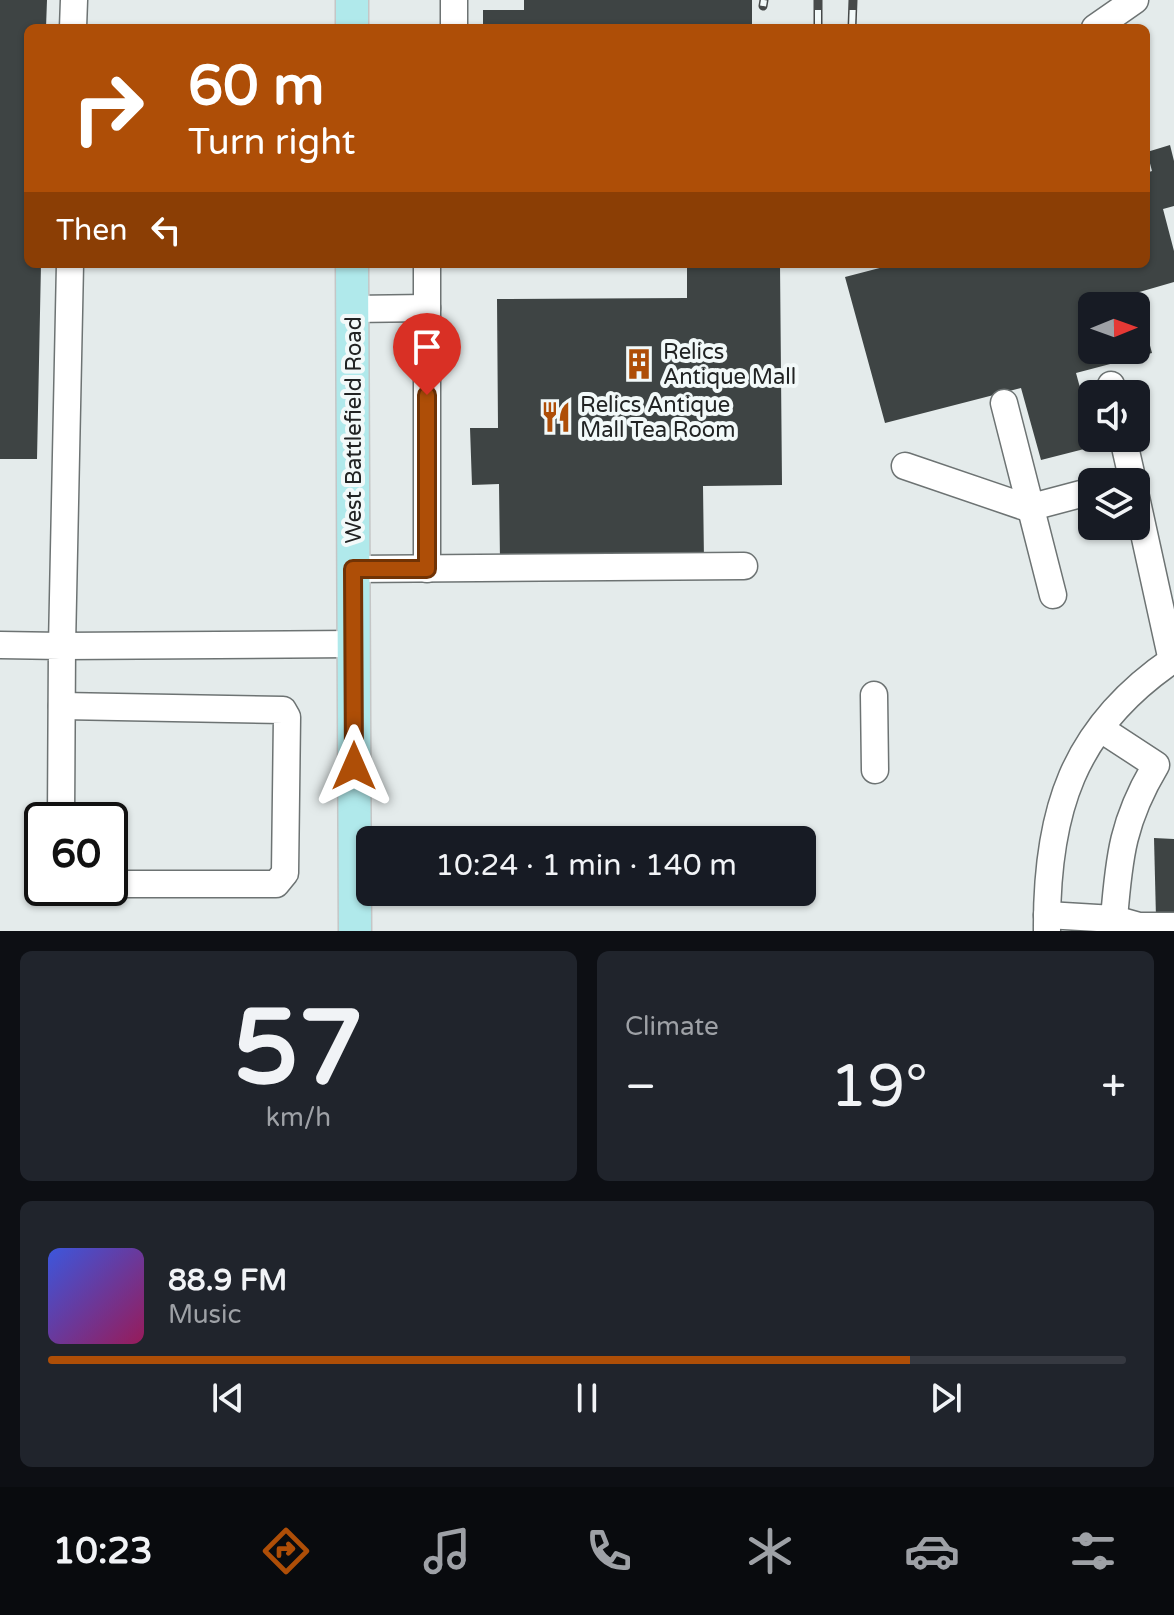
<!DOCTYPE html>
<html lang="en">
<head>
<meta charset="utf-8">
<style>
  :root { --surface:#171b24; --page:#20242c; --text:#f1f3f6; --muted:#9ea1a6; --line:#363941; --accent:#ae4e07 }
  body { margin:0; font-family:"Varela Round",sans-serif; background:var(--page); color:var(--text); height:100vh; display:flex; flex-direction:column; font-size:30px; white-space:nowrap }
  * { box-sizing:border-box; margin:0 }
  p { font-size:26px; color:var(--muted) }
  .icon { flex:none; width:44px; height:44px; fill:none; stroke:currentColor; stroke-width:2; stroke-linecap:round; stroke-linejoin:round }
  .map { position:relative; height:931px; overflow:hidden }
  .sheet { display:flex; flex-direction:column; gap:20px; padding:20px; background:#0d0f14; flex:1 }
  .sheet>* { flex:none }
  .guide { position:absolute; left:24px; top:24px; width:1126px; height:244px; border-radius:12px; box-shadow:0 2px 6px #0004; background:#ae4e07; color:#fff; overflow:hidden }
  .needle { width:52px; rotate:89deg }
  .controls { position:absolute; left:1078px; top:292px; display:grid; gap:16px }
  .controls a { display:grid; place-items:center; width:72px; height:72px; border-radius:12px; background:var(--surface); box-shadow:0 2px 6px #0004; font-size:40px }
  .speed { position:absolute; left:24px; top:802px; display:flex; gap:16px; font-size:40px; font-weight:700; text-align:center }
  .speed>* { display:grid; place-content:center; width:104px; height:104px; border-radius:50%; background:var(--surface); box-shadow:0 2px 6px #0004; line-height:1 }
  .speed .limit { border:4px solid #111; border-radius:12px; background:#fff; color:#111 }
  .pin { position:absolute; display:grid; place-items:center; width:68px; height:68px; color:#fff; margin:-82px -34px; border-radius:50% 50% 50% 0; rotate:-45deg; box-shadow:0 0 8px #0007 }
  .pin .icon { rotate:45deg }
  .me { position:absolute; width:88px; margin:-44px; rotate:0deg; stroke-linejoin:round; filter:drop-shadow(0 0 6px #0008) }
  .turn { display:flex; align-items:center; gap:28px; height:168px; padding:0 32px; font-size:36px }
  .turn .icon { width:104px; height:104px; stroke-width:2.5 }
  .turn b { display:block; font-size:56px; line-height:68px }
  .then { display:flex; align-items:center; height:76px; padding:0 32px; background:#0003; gap:16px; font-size:30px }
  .big { font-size:60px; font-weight:600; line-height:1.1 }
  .sheet .widget { flex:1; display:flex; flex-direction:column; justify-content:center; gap:12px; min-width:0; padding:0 28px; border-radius:12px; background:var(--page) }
  .sheet .dial { align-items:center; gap:0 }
  .dial b { font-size:104px; line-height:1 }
  .song { display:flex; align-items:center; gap:24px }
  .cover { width:96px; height:96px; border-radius:12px; background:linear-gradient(135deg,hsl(230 70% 55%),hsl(330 70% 35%)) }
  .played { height:8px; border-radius:4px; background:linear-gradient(90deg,var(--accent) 80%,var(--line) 80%) }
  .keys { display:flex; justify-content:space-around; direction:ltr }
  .heat { display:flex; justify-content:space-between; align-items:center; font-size:44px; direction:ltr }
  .sheet .tiles { flex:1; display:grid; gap:20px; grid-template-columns:1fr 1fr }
  .widget:last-child { grid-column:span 2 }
  .trip { position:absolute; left:356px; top:826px; width:460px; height:80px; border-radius:12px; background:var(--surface); box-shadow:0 2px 6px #0004; font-weight:600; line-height:80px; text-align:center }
  .dock { display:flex; height:128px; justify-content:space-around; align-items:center; background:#090b0e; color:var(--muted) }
  .dock .icon { width:56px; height:56px }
  .dock .on { color:var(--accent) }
  .dock b { font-size:36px; color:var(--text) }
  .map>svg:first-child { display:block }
</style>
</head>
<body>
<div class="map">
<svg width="1174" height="931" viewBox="0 0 1174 931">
  <rect width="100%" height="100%" fill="#e4ebeb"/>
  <g fill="#3e4444" fill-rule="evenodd">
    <polygon points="0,0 47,0 46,28 28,28 28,264 41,264 37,459 0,459"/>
    <polygon points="524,0 752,0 752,28 483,28 483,10 524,10"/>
    <path d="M1170,145L1174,161V206L1163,209L1174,251V282L1136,293L1152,353L1076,373L1096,446L1041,460L1021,388L885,423L845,277L895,264H1146V173L1152,171L1147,152ZM1092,306H1136V350H1092Z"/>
    <polygon points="687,264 780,264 782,485 703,486 704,561 500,561 499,484 472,485 470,428 498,428 497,299 687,298"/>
    <polygon points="1154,838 1174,839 1174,918 1156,918"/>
  </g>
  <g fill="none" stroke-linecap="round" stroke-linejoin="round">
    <defs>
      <g id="minor">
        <polyline points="454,0 454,28"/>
        <polyline points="73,28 74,0"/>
        <polyline points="1095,28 1135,0"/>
        <polyline points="70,264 62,646 354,644"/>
        <polyline points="427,264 427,569"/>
        <polyline points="353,309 427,308"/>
        <polyline points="1111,385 1113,394"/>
        <polyline points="1004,403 1053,595"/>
        <polyline points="1123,438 1133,482"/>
        <polyline points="905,466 1028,508 1092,491"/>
        <polyline points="1136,497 1172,661"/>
        <polyline points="353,569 744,566"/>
        <polyline points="0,645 62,646 61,820"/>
        <polyline points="874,695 875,770"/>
        <polyline points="62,706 283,710 287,717 285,873 276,884 110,884"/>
        <path d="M1047,915L1114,919C1119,856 1123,820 1156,765L1101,729"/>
        <polyline points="1114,919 1139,926 1174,926"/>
        <path d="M1047,931C1046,813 1072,728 1174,659"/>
      </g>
      <g id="major">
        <polyline points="352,0 352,28"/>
        <polyline points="352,264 355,931"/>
      </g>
    </defs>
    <use href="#minor" stroke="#6d7373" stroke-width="29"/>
    <use href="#major" stroke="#c5c6c6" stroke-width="35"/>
    <use href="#minor" stroke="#fff" stroke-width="26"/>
    <use href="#major" stroke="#b0e9eb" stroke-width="32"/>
    <defs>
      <g id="rail">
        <polyline points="763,6 764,0"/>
        <polyline points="818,28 818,0"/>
        <polyline points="852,28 853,0"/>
      </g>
    </defs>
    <use href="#rail" stroke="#474a4a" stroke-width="9"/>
    <use href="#rail" stroke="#f2f9f9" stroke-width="6" stroke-dasharray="18" stroke-linecap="butt"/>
  </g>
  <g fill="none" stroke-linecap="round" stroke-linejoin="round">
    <defs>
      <polyline id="route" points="354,766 353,569 427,569 427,395"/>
    </defs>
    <use href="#route" stroke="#713305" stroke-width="20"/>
    <use href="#route" stroke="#ae4e07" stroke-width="14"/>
  </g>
  <defs>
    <symbol id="building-bare" viewBox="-9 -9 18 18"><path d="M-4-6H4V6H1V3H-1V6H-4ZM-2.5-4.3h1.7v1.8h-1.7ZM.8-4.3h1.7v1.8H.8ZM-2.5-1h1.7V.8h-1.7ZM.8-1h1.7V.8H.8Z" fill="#ae4e07" stroke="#f2f9f9" stroke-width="2.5" paint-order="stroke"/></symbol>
    <symbol id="restaurant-bare" viewBox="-9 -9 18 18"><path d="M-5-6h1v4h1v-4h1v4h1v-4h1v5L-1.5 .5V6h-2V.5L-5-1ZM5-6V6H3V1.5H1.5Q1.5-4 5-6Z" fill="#ae4e07" stroke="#f2f9f9" stroke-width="2.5" paint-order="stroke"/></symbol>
  </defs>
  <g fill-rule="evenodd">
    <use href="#building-bare" x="617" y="342" width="44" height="44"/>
    <use href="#restaurant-bare" x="534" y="395" width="44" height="44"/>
  </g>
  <g text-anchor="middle" stroke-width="8" stroke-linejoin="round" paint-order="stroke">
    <g font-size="22" fill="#212323" stroke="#f2f9f9" text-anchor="start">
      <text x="663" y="359">Relics<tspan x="663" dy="25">Antique Mall</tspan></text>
      <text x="580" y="412">Relics Antique<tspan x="580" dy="25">Mall Tea Room</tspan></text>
    </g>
    <g font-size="22" fill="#212323" stroke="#f2f9f9">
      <text transform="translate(353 430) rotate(-90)" y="8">West Battlefield Road</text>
    </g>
  </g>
</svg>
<div class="controls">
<a><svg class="needle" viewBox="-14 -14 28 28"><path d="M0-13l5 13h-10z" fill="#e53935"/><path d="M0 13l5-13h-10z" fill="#9ea1a6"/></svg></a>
<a><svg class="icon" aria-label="sound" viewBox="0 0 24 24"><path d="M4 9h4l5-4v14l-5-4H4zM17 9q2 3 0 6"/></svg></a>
<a><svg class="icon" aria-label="layers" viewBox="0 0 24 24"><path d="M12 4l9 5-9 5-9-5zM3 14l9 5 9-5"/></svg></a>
</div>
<div class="speed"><div class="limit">60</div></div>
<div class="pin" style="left:427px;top:395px;background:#d93025"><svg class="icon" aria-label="arrive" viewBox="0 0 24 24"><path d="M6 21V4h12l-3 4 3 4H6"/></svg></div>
<svg class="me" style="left:354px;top:766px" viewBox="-20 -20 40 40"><path d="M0-17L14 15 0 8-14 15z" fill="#ae4e07" stroke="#fff" stroke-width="4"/></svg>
<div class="trip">10:24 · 1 min · 140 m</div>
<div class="guide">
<div class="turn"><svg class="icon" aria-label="right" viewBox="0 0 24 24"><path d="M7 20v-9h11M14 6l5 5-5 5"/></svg><div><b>60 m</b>Turn right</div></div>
<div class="then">Then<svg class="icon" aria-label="left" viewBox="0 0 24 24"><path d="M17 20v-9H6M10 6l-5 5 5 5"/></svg></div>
</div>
</div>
<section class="sheet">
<div class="tiles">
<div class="widget dial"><b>57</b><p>km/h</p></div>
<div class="widget"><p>Climate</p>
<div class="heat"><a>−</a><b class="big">19°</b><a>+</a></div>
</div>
<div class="widget">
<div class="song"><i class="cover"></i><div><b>88.9 FM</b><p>Music</p></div></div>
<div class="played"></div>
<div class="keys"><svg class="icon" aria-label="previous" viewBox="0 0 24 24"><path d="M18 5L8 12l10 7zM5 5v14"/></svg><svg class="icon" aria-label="pause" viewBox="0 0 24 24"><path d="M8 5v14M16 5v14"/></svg><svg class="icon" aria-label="next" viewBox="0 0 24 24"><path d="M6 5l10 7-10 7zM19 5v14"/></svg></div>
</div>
</div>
</section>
<nav class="dock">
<b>10:23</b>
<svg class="icon on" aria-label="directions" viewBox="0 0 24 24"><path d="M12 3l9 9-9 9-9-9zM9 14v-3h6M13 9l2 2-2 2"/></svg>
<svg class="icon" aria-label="music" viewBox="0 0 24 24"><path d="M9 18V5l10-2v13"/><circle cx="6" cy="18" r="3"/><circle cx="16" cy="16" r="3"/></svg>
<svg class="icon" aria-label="phone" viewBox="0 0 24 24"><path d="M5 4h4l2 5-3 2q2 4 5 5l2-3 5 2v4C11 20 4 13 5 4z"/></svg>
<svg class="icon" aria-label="climate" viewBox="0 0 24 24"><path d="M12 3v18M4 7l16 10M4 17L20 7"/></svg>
<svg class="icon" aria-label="car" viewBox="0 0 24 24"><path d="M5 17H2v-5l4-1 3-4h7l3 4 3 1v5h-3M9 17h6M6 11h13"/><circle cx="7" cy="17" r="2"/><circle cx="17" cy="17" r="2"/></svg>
<svg class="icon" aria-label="filters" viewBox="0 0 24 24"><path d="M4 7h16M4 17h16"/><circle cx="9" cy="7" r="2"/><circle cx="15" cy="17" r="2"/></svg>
</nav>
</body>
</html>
